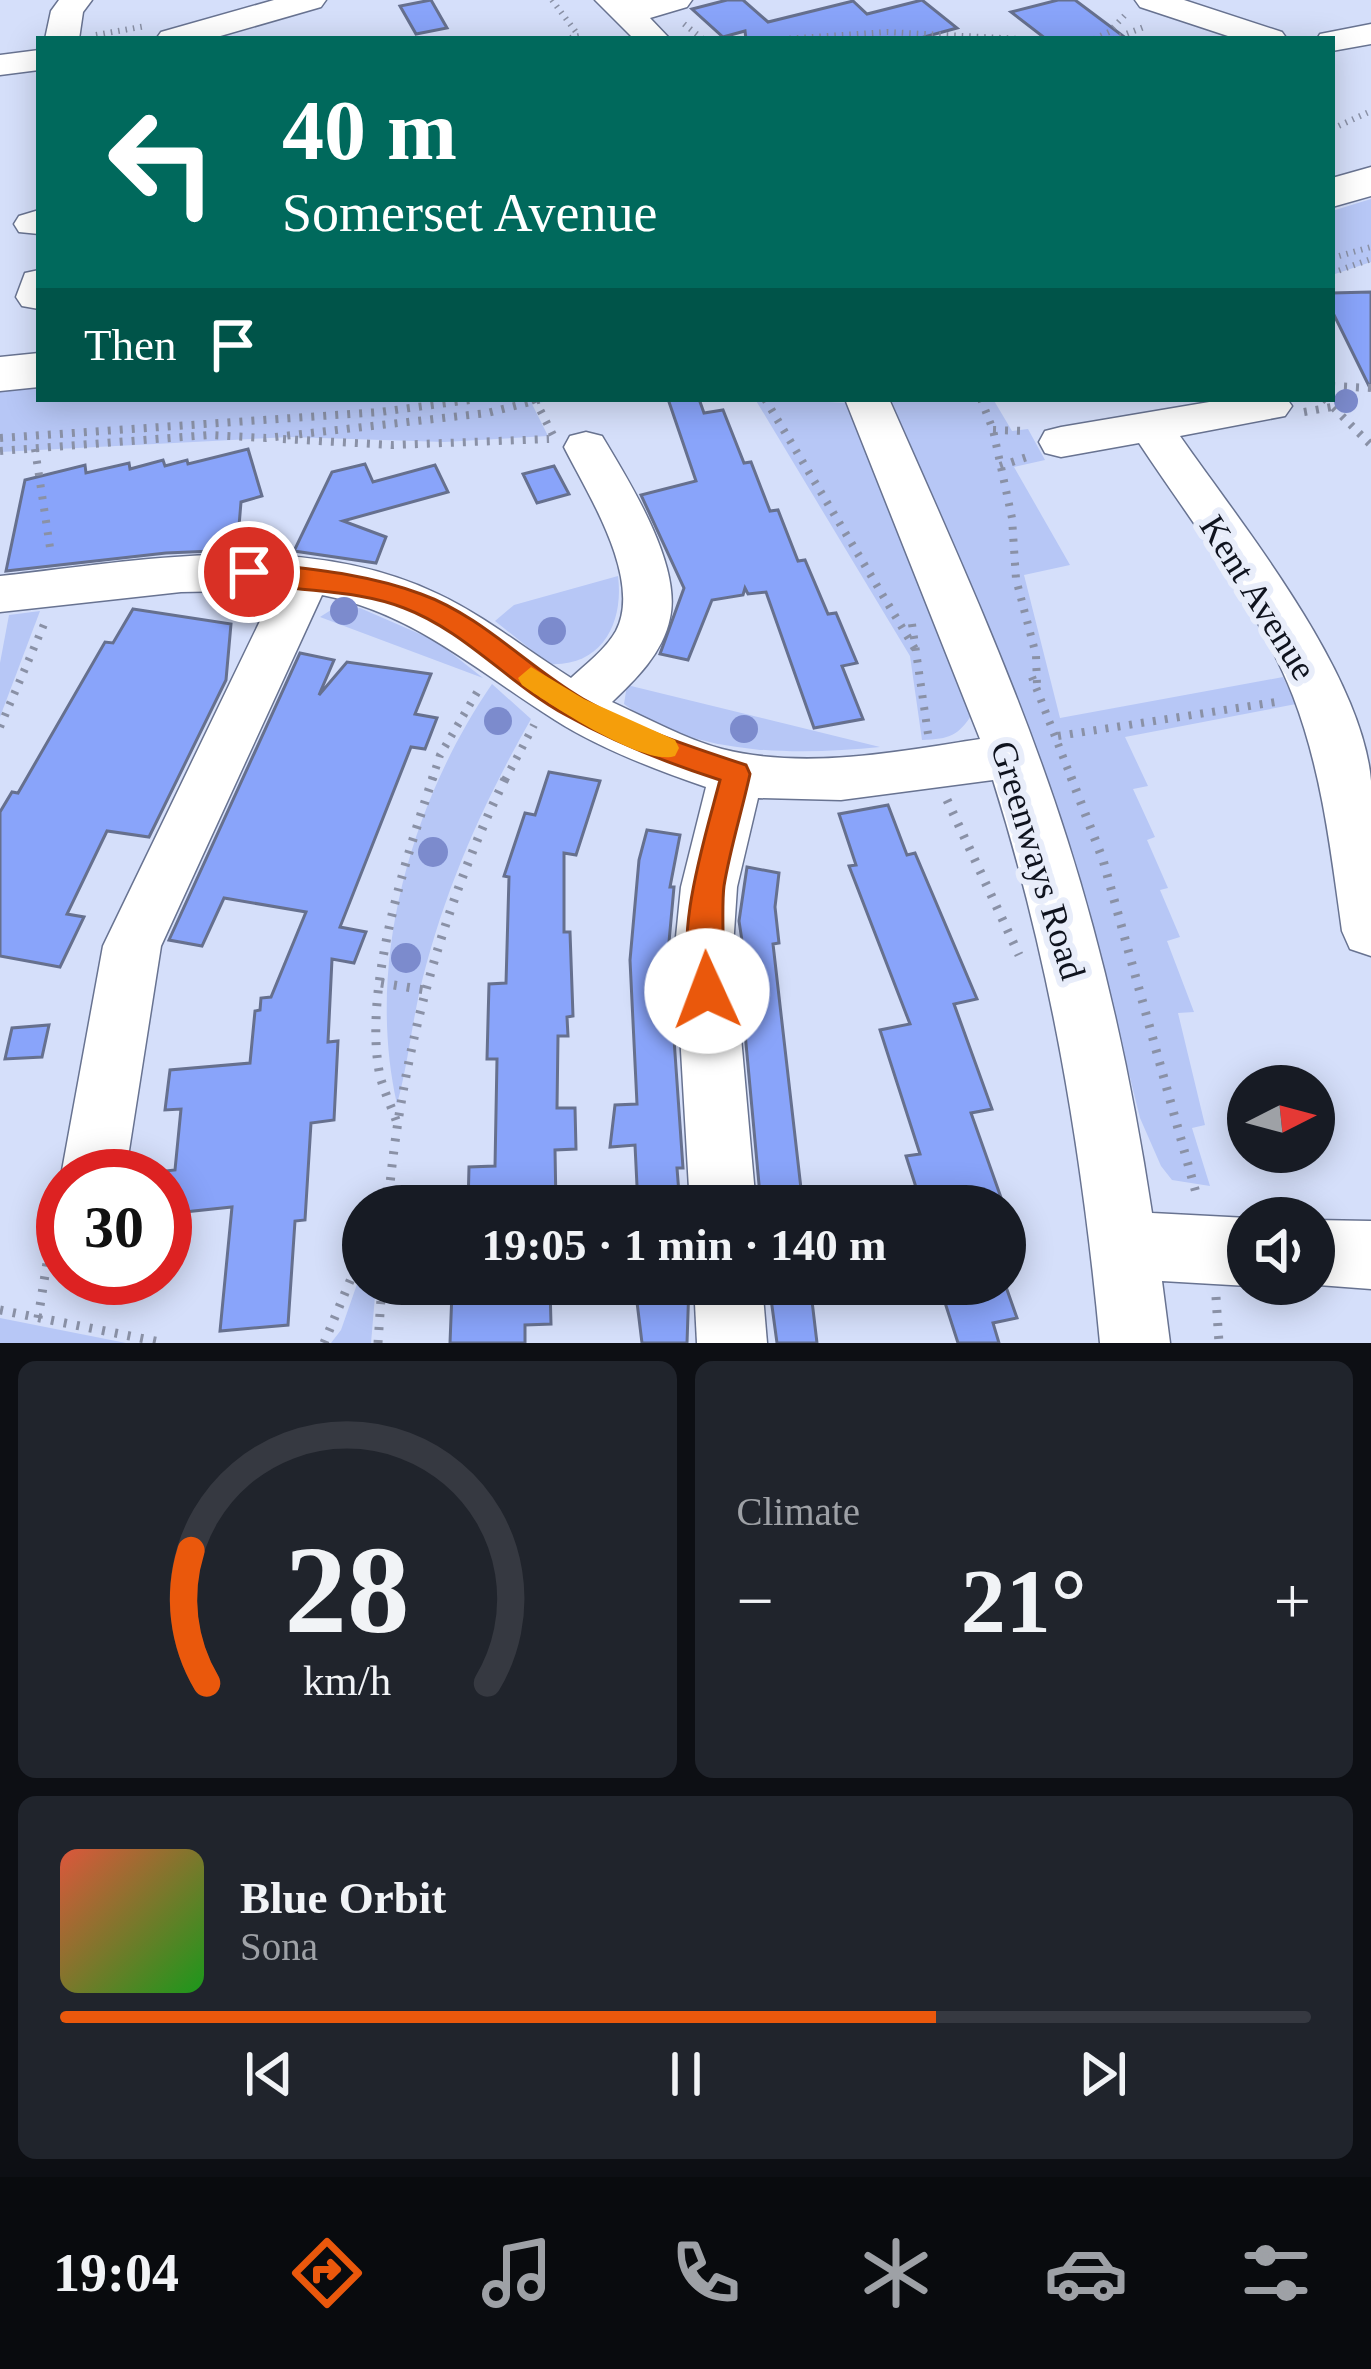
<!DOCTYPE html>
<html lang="en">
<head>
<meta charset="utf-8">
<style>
  :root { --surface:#171b24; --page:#20242c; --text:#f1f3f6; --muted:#9ea1a6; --line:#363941; --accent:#ea580c }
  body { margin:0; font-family:Georgia,serif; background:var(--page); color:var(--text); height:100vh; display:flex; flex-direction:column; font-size:45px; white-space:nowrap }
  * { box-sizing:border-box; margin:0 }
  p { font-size:39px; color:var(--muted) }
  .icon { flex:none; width:66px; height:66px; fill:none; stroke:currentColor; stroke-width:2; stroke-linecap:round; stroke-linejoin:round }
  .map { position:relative; height:1343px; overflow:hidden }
  .sheet { display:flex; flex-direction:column; gap:18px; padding:18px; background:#0d0f14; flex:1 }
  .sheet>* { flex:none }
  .hud { position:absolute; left:36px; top:36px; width:1299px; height:366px; border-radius:0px; box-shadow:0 6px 30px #0003; background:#00695c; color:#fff; overflow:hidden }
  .needle { width:78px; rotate:84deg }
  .tools { position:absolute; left:1227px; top:1065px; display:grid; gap:24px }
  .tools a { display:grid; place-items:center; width:108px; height:108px; border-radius:50%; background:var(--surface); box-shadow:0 6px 30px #0003; font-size:60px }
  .speed { position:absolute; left:36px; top:1149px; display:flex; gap:24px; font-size:60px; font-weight:700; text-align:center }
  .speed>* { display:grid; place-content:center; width:156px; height:156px; border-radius:50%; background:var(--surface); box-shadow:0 6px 30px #0003; line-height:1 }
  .speed .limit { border:18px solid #d22; background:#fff; color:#111 }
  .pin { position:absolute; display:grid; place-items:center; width:102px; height:102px; color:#fff; margin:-51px; border:6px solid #fff; border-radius:50%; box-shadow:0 3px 12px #0007 }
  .me { position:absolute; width:132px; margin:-66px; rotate:358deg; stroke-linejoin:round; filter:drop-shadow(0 0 9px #0008) }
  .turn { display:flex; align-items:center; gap:42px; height:252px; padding:0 48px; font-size:54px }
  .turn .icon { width:156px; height:156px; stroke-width:2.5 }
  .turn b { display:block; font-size:84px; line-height:102px }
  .then { display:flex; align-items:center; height:114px; padding:0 48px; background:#0003; gap:24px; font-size:45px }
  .big { font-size:90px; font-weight:700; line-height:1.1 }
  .sheet .card { flex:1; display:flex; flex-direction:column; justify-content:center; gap:18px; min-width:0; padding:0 42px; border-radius:18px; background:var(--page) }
  .sheet .dial { align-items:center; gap:0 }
  .dial svg { height:312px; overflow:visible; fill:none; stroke:var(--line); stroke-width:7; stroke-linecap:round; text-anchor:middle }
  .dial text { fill:var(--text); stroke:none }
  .song { display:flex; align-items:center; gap:36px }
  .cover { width:144px; height:144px; border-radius:18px; background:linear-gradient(135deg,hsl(10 70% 55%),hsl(120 70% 35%)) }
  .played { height:12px; border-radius:6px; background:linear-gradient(90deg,var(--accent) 70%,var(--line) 70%) }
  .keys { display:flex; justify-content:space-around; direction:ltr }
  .heat { display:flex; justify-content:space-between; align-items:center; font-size:66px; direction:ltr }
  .sheet .tiles { flex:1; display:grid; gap:18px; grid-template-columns:1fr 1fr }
  .card:last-child { grid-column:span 2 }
  .trip { position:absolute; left:342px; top:1185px; width:684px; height:120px; border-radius:60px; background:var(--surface); box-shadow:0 6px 30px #0003; font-weight:700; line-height:120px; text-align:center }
  .dock { display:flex; height:192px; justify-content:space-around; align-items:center; background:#090b0e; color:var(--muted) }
  .dock .icon { width:84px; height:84px }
  .dock .current { color:var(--accent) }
  .dock b { font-size:54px; color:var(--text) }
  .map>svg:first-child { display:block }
</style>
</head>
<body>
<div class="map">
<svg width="1371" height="1343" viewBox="0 0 1371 1343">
  <rect width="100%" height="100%" fill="#d5dffa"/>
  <g fill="#b7c7f6">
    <polygon points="1371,199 1371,262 1332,275 1332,211"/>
    <polygon points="39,380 39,399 560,399 532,404 548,436 444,442 290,437 0,452 0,384"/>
    <path d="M755,399L851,403L973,713C958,736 950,739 922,740L910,656Z"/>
    <polygon points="886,399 993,399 1012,431 1028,429 1045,460 1014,467 1070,565 1024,575 1060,718 1283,677 1296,704 1125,737 1148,786 1133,789 1155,837 1147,840 1168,888 1160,890 1180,937 1167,941 1194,1012 1178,1013 1205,1125 1192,1128 1210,1186 1172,1180 1161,1166 1140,1118 1089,911 1050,785 1011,681"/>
    <path d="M618,576C624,623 602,667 549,664L495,621L514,605Z"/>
    <polygon points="360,608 436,641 483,678 320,617 331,610"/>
    <polygon points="40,611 0,717 0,663 9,615"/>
    <path d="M492,684L531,719C481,807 442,895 419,994C411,1031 407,1068 397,1104C365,963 411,802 492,684Z"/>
    <path d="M627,685L880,747C798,755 693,757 624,704Z"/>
    <polygon points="363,1267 363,1284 376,1284 371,1343 331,1343 341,1330"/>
    <polygon points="0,1318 126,1343 0,1343"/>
  </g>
  <g fill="#89a4fa" stroke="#66708e" stroke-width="3">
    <polygon points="431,0 447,28 416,34 400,6"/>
    <polygon points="727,0 743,0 768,22 853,1 867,14 922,0 957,28 917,39 746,39 745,31 723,37 692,9"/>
    <polygon points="1058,0 1075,0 1127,39 1046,39 1011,12"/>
    <polygon points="1371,292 1371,390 1332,311 1332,293"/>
    <polygon points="668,399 699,399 704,413 723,410 744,463 751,462 770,511 778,510 798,561 805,560 828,614 836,613 857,663 842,666 863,719 814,728 766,592 748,594 745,588 743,595 712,600 688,660 660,654 684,588 641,495 696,481"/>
    <polygon points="248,449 262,496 241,502 237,550 166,553 6,571 25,480 85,465 86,473 129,463 130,469 163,460 165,466 187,460 188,464"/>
    <polygon points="365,464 373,482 435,465 448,492 343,521 386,537 376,563 294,551 332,472"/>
    <polygon points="554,466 569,494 537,503 523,474"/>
    <polygon points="133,609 231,624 226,680 149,837 107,831 67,914 84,917 60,967 0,956 0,812 12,792 18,793 105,642 113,643"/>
    <polygon points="300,653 334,660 319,695 347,662 431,674 415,714 437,718 425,749 411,747 340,927 366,932 354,963 332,959 328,1042 338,1041 334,1120 311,1123 305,1220 295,1221 288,1325 220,1331 232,1207 165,1214 165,1171 175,1170 181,1109 165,1110 170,1070 250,1063 255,1011 260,1010 261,998 271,997 306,912 224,898 202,946 169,940"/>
    <polygon points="549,772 600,781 576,855 564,853 564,932 570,932 573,1016 567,1017 568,1036 558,1036 557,1108 575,1108 576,1149 555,1150 556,1206 468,1206 469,1167 495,1166 497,1059 487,1059 488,1021 489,984 506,983 509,877 504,876 525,813 535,815"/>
    <polygon points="888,805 907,855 915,853 977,999 954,1004 992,1109 971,1113 1004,1206 922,1206 906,1156 920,1154 880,1030 910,1024 849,866 856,865 839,814"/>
    <polygon points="647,830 680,835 670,887 674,887 668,953 683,1168 677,1168 680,1206 638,1206 635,1145 610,1147 615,1105 637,1104 630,960 639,860"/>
    <polygon points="747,867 779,873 775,907 779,943 773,944 803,1206 761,1206 739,968 746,967 739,921"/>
    <polygon points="49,1025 42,1057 5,1059 12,1028"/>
    <polygon points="689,1284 687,1343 642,1343 635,1286"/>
    <polygon points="769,1284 810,1284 817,1343 777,1343"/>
    <polygon points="939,1284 1005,1284 1017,1318 993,1323 999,1343 958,1343"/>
    <polygon points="550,1287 551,1324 525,1325 525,1343 450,1343 452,1292"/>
  </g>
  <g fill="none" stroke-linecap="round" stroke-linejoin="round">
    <defs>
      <g id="minor">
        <polygon points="59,0 92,0 83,12 79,39 45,39 51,11"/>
        <polygon points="274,0 326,0 321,7 210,39 156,39 161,32"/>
        <polygon points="595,0 692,0 687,7 650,18 670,39 634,39"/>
        <polygon points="1135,0 1184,0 1282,32 1287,39 1237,39 1140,7"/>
        <polygon points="1371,24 1371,44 1332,51 1332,39 1317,39 1320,34"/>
        <polygon points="39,50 39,70 0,75 0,55"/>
        <polygon points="39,210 39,234 19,232 14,224 19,216"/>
        <polygon points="39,270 39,309 22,306 16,297 25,273"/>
        <path d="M845,399H889C953,544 1019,688 1067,839C1106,961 1133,1087 1152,1213L1248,1218V1284H1252L1248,1286L1162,1281L1170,1343H1100C1082,1151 1051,964 993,780L841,800L758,798L737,887L733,947L756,1206H690L675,947L681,887L706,787C656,770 599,748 555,720C477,671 414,613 322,595L161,946L125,1176H63V1182L61,1176L103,946L275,590L181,592L0,612V576C144,560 301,529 438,594C485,616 526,650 571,678C586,664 606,649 616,631C643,579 587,493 564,447L570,436L586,432L602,436C629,481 682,565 670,618C663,653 636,679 612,702C647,718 685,739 722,749C805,770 897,752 980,739Z"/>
        <path d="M1227,399H1287L1292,406L1285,416L1180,436C1242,525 1362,672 1371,781C1371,838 1371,899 1371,956L1350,949L1342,931C1331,852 1322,771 1293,696C1257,604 1193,525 1139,443L1061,457L1045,453L1039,442L1045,431L1061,427Z"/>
        <polygon points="1314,1220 1371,1221 1371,1289 1305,1284 1314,1284"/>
        <polygon points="694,1284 762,1284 767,1343 697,1343"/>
      </g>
      <g id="major">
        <polygon points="1371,167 1371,196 1332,207 1332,178"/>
        <polygon points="39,353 39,387 0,391 0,357"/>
      </g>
    </defs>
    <use href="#minor" stroke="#687391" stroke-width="3"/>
    <use href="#major" stroke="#687391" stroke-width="3"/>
    <g stroke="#8a91a6" stroke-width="6" stroke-dasharray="1.5 6" stroke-linecap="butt">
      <polyline points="552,0 579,36 566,39"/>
      <polyline points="684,24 703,39"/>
      <polyline points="96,35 146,26"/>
      <polyline points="782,39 887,32 1021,39"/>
      <polyline points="1094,39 1109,32 1127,13"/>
      <polyline points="1113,39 1144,27"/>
      <polyline points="1332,129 1371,111"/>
      <polyline points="1332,258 1371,247"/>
      <polyline points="1332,273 1371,259"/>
    </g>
    <g stroke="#8a91a6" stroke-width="8" stroke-dasharray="3 9" stroke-linecap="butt">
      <polyline points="1332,386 1371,388"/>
      <polyline points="765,399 915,649"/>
      <polyline points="981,399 993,430 1012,518 1016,579 1036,655 1037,685"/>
      <polyline points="1325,399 1371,445"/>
      <polyline points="535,400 553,435"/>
      <polyline points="1304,412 1332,407"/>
      <polyline points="993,430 1025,431"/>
      <polyline points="0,438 380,412 477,399"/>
      <polyline points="283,439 392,445 549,439"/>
      <polyline points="35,449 51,554"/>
      <polyline points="0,451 209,435 266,438 487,413 542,399"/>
      <polyline points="1000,466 1027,457"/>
      <polyline points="912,624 928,734"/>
      <polyline points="1032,677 1072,780"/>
      <polyline points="0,727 45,622"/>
      <polyline points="1058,736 1282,701"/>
      <polyline points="432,780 440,755 479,689"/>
      <polyline points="505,780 534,725"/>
    </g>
    <g stroke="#8a91a6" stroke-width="9" stroke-dasharray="3 10" stroke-linecap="butt">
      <polyline points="1071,777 1103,860 1198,1200"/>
      <polyline points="947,800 1019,955"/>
      <polyline points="381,983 425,990"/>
      <path d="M396,1120C391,1106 384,1091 380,1076C362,989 406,860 433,777"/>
      <path d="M388,1206C400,1059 441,909 506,777"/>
      <polyline points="1216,1297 1219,1343"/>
      <polyline points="0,1310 165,1343"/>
      <polyline points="38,1318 53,1226 63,1218"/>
      <polyline points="324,1343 363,1250"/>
      <polyline points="378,1343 382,1284"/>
    </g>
    <use href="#minor" fill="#fff" fill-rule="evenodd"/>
    <use href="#major" fill="#fff" fill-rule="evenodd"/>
  </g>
  <g fill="#7c8bcd">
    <circle cx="1346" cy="401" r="12"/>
    <circle cx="224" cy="598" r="14"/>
    <circle cx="344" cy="611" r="14"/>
    <circle cx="552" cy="631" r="14"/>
    <circle cx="498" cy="721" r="14"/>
    <circle cx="744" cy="729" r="14"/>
    <circle cx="433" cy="852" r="15"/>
    <circle cx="406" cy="958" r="15"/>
  </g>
  <path fill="#ea580c" stroke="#983908" stroke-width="3" d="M249,562C308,569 365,573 421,594C482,616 528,667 583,699C633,728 691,747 746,765L750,774C742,811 730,849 724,886C720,916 728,979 718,1001L707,1005L696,1001C670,944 705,838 720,780C667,763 614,742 566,715C509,684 465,631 404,608C350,587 293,594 240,578L236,572L240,565Z"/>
  <path fill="#f59e0b" d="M531,667L584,699L675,740L679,748L675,756C644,767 549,704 522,685L518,678Z"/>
  <g text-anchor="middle" stroke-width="12" stroke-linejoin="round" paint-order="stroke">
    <g font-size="36" fill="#0f131e" stroke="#e8edfa">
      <text transform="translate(1259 597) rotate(58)" y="13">Kent Avenue</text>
      <text transform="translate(1039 860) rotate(73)" y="13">Greenways Road</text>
    </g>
  </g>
</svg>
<div class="tools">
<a><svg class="needle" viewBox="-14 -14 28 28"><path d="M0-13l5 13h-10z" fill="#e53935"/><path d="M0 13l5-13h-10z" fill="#9ea1a6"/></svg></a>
<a><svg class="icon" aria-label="sound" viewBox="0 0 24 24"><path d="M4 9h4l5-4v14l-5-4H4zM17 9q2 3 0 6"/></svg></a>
</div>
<div class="speed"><div class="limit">30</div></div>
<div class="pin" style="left:249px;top:572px;background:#d93025"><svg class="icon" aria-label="arrive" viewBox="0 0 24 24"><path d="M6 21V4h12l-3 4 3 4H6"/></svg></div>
<svg class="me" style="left:707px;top:991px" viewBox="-20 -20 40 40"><circle r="19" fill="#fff"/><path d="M0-13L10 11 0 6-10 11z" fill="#ea580c"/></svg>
<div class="trip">19:05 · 1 min · 140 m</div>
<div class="hud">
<div class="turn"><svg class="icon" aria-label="left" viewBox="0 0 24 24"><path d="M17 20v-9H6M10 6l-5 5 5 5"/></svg><div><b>40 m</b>Somerset Avenue</div></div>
<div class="then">Then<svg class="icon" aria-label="arrive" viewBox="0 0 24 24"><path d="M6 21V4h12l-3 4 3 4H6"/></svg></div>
</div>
</div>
<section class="sheet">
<div class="tiles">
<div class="card dial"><svg viewBox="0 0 100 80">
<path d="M14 69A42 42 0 1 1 86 69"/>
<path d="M14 69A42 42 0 0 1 10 35" stroke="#ea580c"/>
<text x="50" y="56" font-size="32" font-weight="700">28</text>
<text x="50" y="72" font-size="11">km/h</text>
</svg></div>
<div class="card"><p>Climate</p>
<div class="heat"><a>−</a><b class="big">21°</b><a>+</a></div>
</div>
<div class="card">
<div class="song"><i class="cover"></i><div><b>Blue Orbit</b><p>Sona</p></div></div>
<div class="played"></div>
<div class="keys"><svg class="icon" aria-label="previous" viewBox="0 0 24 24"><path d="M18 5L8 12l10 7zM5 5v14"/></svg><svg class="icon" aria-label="pause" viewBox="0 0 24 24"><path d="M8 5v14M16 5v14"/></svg><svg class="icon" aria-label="next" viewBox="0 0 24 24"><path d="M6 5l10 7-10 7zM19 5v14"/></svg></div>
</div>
</div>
</section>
<nav class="dock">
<b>19:04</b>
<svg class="icon current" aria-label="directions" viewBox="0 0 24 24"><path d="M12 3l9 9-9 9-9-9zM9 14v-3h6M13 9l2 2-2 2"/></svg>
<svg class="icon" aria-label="music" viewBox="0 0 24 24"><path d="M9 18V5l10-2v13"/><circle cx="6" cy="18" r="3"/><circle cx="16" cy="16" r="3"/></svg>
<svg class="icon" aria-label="phone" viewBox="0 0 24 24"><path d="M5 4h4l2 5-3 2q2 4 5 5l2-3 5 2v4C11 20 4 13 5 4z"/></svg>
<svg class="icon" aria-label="climate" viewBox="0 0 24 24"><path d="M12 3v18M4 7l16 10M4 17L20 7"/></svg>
<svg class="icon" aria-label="car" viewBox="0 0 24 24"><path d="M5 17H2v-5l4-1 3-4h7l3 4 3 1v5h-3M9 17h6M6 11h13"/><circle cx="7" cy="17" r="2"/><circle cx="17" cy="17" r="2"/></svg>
<svg class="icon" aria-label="filters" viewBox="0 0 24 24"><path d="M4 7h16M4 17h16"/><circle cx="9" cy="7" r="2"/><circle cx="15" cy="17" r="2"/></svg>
</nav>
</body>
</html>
